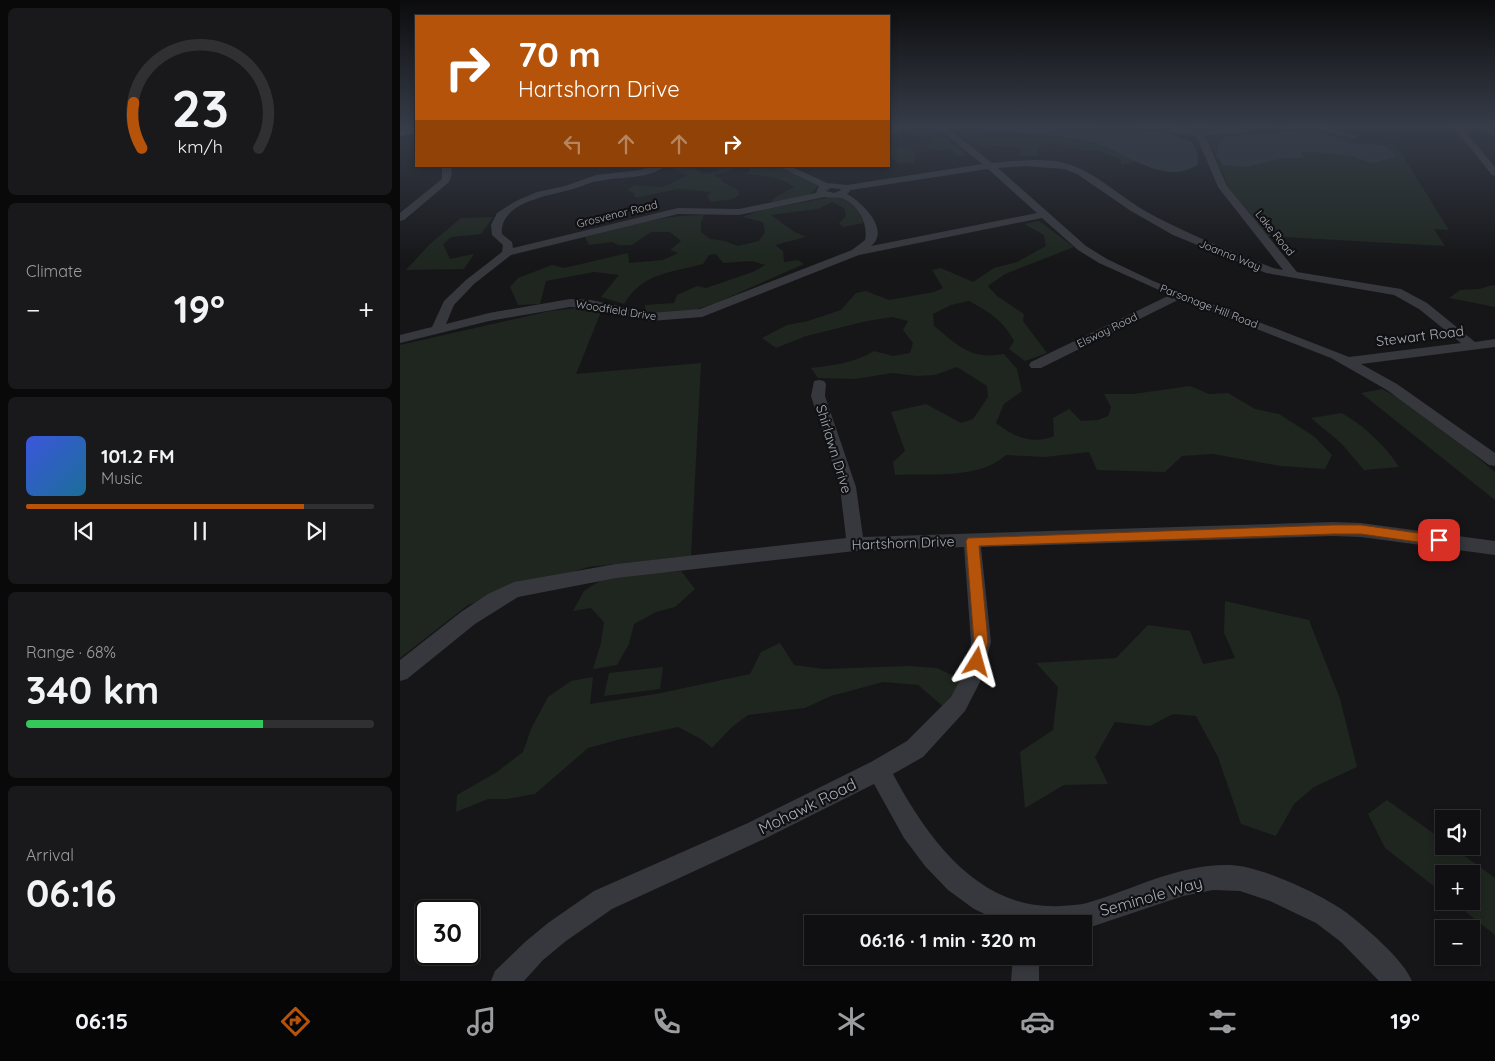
<!DOCTYPE html>
<html lang="en">
<head>
<meta charset="utf-8">
<style>
  :root { --surface:#101012; --page:#19191b; --text:#f1f3f6; --muted:#9c9d9f; --line:#303032; --accent:#b45309 }
  body { margin:0; font-family:Quicksand,sans-serif; background:var(--page); color:var(--text); height:100vh; display:flex; flex-direction:column; font-size:19px; white-space:nowrap }
  * { box-sizing:border-box; margin:0 }
  p { font-size:16px; color:var(--muted) }
  .icon { flex:none; width:28px; height:28px; fill:none; stroke:currentColor; stroke-width:2; stroke-linecap:round; stroke-linejoin:round }
  .map { position:relative; flex:1; overflow:hidden }
  .details { display:flex; flex-direction:column; gap:8px; padding:8px; background:#09090a; width:400px }
  .details>* { flex:none }
  .banner { position:absolute; left:15px; top:15px; width:475px; height:152px; border-radius:0px; box-shadow:0 2px 8px #0003,0 0 0 1px var(--line); background:#b45309; color:#fff; overflow:hidden }
  .fabs { position:absolute; left:1035px; top:810px; display:grid; gap:10px }
  .fabs a { display:grid; place-items:center; width:45px; height:45px; border-radius:0px; background:var(--surface); box-shadow:0 2px 8px #0003,0 0 0 1px var(--line); font-size:25px }
  .speed { position:absolute; left:15px; top:900px; display:flex; gap:10px; font-size:25px; font-weight:700; text-align:center }
  .speed>* { display:grid; place-content:center; width:65px; height:65px; border-radius:50%; background:var(--surface); box-shadow:0 2px 8px #0003,0 0 0 1px var(--line); line-height:1 }
  .speed .limit { border:2px solid #111; border-radius:8px; background:#fff; color:#111 }
  .pin { position:absolute; display:grid; place-items:center; width:42px; height:42px; color:#fff; margin:-21px; border-radius:10px; box-shadow:0 2px 8px #0006 }
  .me { position:absolute; width:55px; margin:-28px; rotate:8deg; stroke-linejoin:round; filter:drop-shadow(0 0 4px #0008) }
  .turn { display:flex; align-items:center; gap:18px; height:105px; padding:0 20px; font-size:22px }
  .turn .icon { width:65px; height:65px; stroke-width:2.5 }
  .turn b { display:block; font-size:35px; line-height:42px }
  .lanes { display:flex; align-items:center; height:48px; padding:0 20px; background:#0003; justify-content:center; gap:25px; direction:ltr }
  .lanes .off { opacity:.35 }
  .big { font-size:38px; font-weight:700; line-height:1.1 }
  .details .card { flex:1; display:flex; flex-direction:column; justify-content:center; gap:8px; min-width:0; padding:0 18px; border-radius:8px; background:var(--page) }
  .details .dial { align-items:center; gap:0 }
  .dial svg { height:130px; overflow:visible; fill:none; stroke:var(--line); stroke-width:7; stroke-linecap:round; text-anchor:middle }
  .dial text { fill:var(--text); stroke:none }
  .song { display:flex; align-items:center; gap:15px }
  .cover { width:60px; height:60px; border-radius:8px; background:linear-gradient(135deg,hsl(230 70% 55%),hsl(200 70% 35%)) }
  .played { height:5px; border-radius:2px; background:linear-gradient(90deg,var(--accent) 80%,var(--line) 80%) }
  .keys { display:flex; justify-content:space-around; direction:ltr }
  .heat { display:flex; justify-content:space-between; align-items:center; font-size:28px; direction:ltr }
  .charge { height:8px; border-radius:4px; background:linear-gradient(90deg,#34c759 68%,var(--line) 0) }
  .trip { position:absolute; left:404px; top:915px; width:288px; height:50px; border-radius:0px; background:var(--surface); box-shadow:0 2px 8px #0003,0 0 0 1px var(--line); font-weight:700; line-height:50px; text-align:center }
  .menu { display:flex; height:80px; justify-content:space-around; align-items:center; background:#060607; color:var(--muted) }
  .menu .icon { width:35px; height:35px }
  .menu .on { color:var(--accent) }
  .menu b { font-size:22px; color:var(--text) }
  main { display:flex; flex:1; min-height:0 }
  .map>svg:first-child { display:block }
</style>
</head>
<body>
<main>
<section class="details">
<div class="card dial"><svg viewBox="0 0 100 80">
<path d="M14 69A42 42 0 1 1 86 69"/>
<path d="M14 69A42 42 0 0 1 9 41" stroke="#b45309"/>
<text x="50" y="56" font-size="32" font-weight="700">23</text>
<text x="50" y="72" font-size="11">km/h</text>
</svg></div>
<div class="card"><p>Climate</p>
<div class="heat"><a>−</a><b class="big">19°</b><a>+</a></div>
</div>
<div class="card">
<div class="song"><i class="cover"></i><div><b>101.2 FM</b><p>Music</p></div></div>
<div class="played"></div>
<div class="keys"><svg class="icon" aria-label="previous" viewBox="0 0 24 24"><path d="M18 5L8 12l10 7zM5 5v14"/></svg><svg class="icon" aria-label="pause" viewBox="0 0 24 24"><path d="M8 5v14M16 5v14"/></svg><svg class="icon" aria-label="next" viewBox="0 0 24 24"><path d="M6 5l10 7-10 7zM19 5v14"/></svg></div>
</div>
<div class="card"><p>Range · 68%</p><b class="big">340 km</b><div class="charge"></div></div>
<div class="card"><p>Arrival</p><b class="big">06:16</b></div>
</section>
<div class="map">
<svg width="1095" height="981" viewBox="0 0 1095 981">
  <rect width="100%" height="100%" fill="#161618"/>
  <g fill="#1e261f">
    <polygon points="532,126 567,155 556,156 550,149 529,151 527,147 534,142 531,138 506,135 503,131"/>
    <polygon points="545,126 566,126 612,133 660,135 695,143 715,150 738,161 721,165 721,159 695,150 682,150 669,145 647,143 638,147 638,156 619,156 621,151 615,147 572,144"/>
    <polygon points="906,126 957,140 995,143 1049,230 1034,229 1045,246 866,236 829,188 807,136"/>
    <polygon points="489,146 512,149 516,153 515,163 500,163 489,157"/>
    <polygon points="279,166 299,170 302,174 319,171 317,166 337,166 327,172 313,175 320,178 322,182 338,190 339,195 333,199 311,202 307,196 311,192 278,189 235,198 234,193 227,190 235,185 263,187 288,175 271,169"/>
    <path d="M351,166H377L421,183L409,195L373,202L371,200L394,187C383,177 362,175 347,174Z"/>
    <path d="M432,197C450,200 457,205 464,223L443,227L439,223L446,216L444,208L432,202L418,209L371,215L393,231L406,237L375,245L383,251L384,262L398,260L404,264L316,303L291,311L246,314L245,305L274,303L277,295L297,286L306,288L353,272L365,265L352,261L323,263L316,254L309,255L303,264C271,273 243,272 224,304L201,297L219,275L194,272L146,281L140,304L118,305L110,287L118,278L152,265L164,268L228,253L229,263L263,260L278,253L270,250L281,241L270,232H251L232,245H218L212,242L189,245L185,237C226,226 262,215 304,215L301,222V232L310,239L325,241L338,246L359,241L365,232L363,222L342,217L362,210Z"/>
    <polygon points="93,217 81,234 51,237 43,244 50,259 74,254 64,269 6,270 30,244 61,218"/>
    <path d="M639,221L674,247L605,274L588,286L597,296L624,314L623,321L647,353L625,361L609,349L614,341C603,320 589,312 569,301L551,305L533,314L534,326C559,346 570,360 604,354L617,369L622,391L604,404L596,423C614,437 633,445 654,436L653,418L669,409L681,421L698,420L708,416L711,407L704,394H733L790,386L809,394L828,393L855,409L879,414L915,437L932,455L925,469L881,466L813,454L782,456L765,472L697,470L689,452L644,457L606,455C579,480 530,473 495,475L493,462L505,451L491,412L526,404L561,423L573,419L588,397L587,386L557,367L535,375L517,376L492,373L455,379L418,378L411,368C434,365 455,363 474,351L493,356L510,353L513,343L503,330L508,321L492,317L467,321L406,336L376,348L362,338L387,325L408,321L441,310L456,293L466,291L489,300L534,292L543,288L532,270L541,268L573,282L594,268L617,262L646,246L644,235L624,224Z"/>
    <polygon points="1093,285 1095,286 1095,307 1049,298 1060,290 1079,289"/>
    <polygon points="178,308 201,312 176,374 301,363 291,556 188,567 68,605 0,658 0,345 150,311"/>
    <polygon points="982,389 1016,407 1095,472 1095,500 961,393"/>
    <path d="M942,413C964,426 985,445 999,467L964,470L941,443L911,418Z"/>
    <polygon points="281,571 295,589 275,607 256,612 234,624 229,644 217,665 193,669 201,643 204,622 191,608 173,611 184,591 209,575"/>
    <polygon points="825,601 909,620 940,699 957,767 914,787 894,804 876,836 841,824 818,757 796,716 773,714 750,726 715,722 695,757 708,784 664,785 625,808 620,752 653,730 658,687 636,663 716,658 748,625 790,631 803,664 835,658 824,633"/>
    <polygon points="380,643 394,665 424,669 508,666 537,668 564,681 545,708 518,685 483,682 431,696 405,708 348,715 332,727 312,748 301,739 278,727 221,739 188,748 135,794 107,799 88,799 56,812 57,795 97,772 123,752 131,729 148,697 171,681 193,677 190,704 256,694 350,674 361,652"/>
    <polygon points="263,667 260,689 204,696 209,673"/>
    <polygon points="987,800 1044,841 1044,846 1051,846 1095,878 1095,935 1052,901 1071,901 1071,874 1044,874 1044,894 985,848 968,814"/>
  </g>
  <g fill="#2c353c">
    <path d="M566,126H686L704,129L766,132L792,142L797,152L798,164C767,187 728,154 698,144C655,130 609,137 566,126Z"/>
    <path d="M914,130C926,134 940,140 953,143C972,146 983,139 996,157L972,163L951,156L915,152H902L904,158H882L846,167L824,165L816,155L818,146L822,138L832,136Z"/>
  </g>
  <g fill="none" stroke-linecap="round" stroke-linejoin="round">
    <g fill="#37383d" fill-rule="evenodd">
      <polygon points="511,126 526,126 489,134 489,130"/>
      <path d="M536,126H545L592,163C615,161 646,157 668,164C695,172 722,198 747,212C787,234 830,251 873,268L883,270L818,187L797,137C788,135 744,129 740,126H766L795,131L793,126H801L803,130L876,126L872,128L841,133L805,135L827,186L897,272L1001,289L1027,303L1075,342L1095,339V347L961,364L997,384L1095,453V466L1089,465L987,390L931,358L780,299L641,368H631L629,365L631,362L770,295L699,263L678,250L642,218L459,255L302,317L251,321L191,308L170,307L89,321L0,343V335L32,327L44,301L66,280L102,252L103,245L92,235L91,225L97,213L116,201L137,192L165,186L196,175L240,170L252,166H265C248,180 220,176 199,181C189,182 179,188 169,190C147,196 99,203 102,234L112,242L113,248L278,208L339,209L416,193L419,186L378,166H390L427,183L447,185L582,164ZM625,166L664,169L677,174L731,211L773,235L866,273L994,295L1019,309L1061,343L949,357L753,281L707,259L686,246L598,168ZM588,169L637,213L471,246C491,230 462,202 447,194L451,190ZM431,188L440,189L441,190L434,193L426,191ZM424,197C429,198 435,197 440,198C457,202 469,224 465,240L452,250L300,309L251,313L191,300L170,299L89,313L46,324L54,305L74,284L111,255L278,214L339,215Z"/>
      <polygon points="908,126 921,126 958,136 954,139"/>
      <polygon points="1053,126 1061,126 1095,167 1095,176 1092,175"/>
      <polygon points="1063,126 1075,126 1095,131 1095,135"/>
      <polygon points="42,166 51,166 52,174 49,182 4,220 0,221 0,213 42,179"/>
      <path d="M419,380L424,381L426,384L425,396L456,487L463,537L933,522L961,523L1095,541V555L961,537L933,536L581,547L591,642L580,682L565,711L523,757L493,774C528,839 579,911 661,906C670,905 679,905 687,903C734,889 779,864 829,865C859,865 923,895 947,913C966,928 1003,959 1012,981H979L941,942L916,923L870,901L840,891L813,890L783,896L682,930V924H606L574,909L548,890L525,866L504,838L474,784L364,839L212,909L166,941L143,960L124,981H91L95,971L125,942L148,923L194,891L348,823L471,762L507,741L551,697L561,678L567,662L571,642L564,547L455,551L216,578L118,597L75,624L7,679L0,681V660L61,612L88,594L114,582L216,564L446,538L440,487L411,396L414,381Z"/>
      <polygon points="613,956 639,956 639,981 611,981"/>
    </g>
    <polygon fill="#53555c" fill-rule="evenodd" points="16,127 16,133 0,136 0,130"/>
  </g>
  <linearGradient id="sky" x2="0" y2="1"><stop stop-color="#0c0c0d"/><stop offset="0.48" stop-color="#363c48"/><stop offset="1" stop-color="#363c48" stop-opacity="0"/></linearGradient>
  <rect width="1095" height="263" fill="url(#sky)"/>
  <polygon fill="#b45309" stroke="#753606" points="933,525 961,525 1039,536 1043,537 1045,540 1043,544 1039,545 961,534 933,534 579,546 588,642 582,667 577,669 572,667 570,662 574,642 566,541 568,538"/>
  <g text-anchor="middle" stroke-width="4.5" stroke-linejoin="round" paint-order="stroke">
    <g font-size="11" fill="#a8adb8" stroke="#111113">
      <text transform="translate(217 214) rotate(-14)" y="4">Grosvenor Road</text>
      <text transform="translate(875 233) rotate(51)" y="4">Lake Road</text>
      <text transform="translate(830 255) rotate(22)" y="4">Joanna Way</text>
      <text transform="translate(809 306) rotate(21)" y="4">Parsonage Hill Road</text>
      <text transform="translate(216 310) rotate(9)" y="4">Woodfield Drive</text>
      <text transform="translate(707 330) rotate(-26)" y="4">Elsway Road</text>
    </g>
    <g font-size="14" fill="#a8adb8" stroke="#111113">
      <text transform="translate(1020 336) rotate(-7)" y="5">Stewart Road</text>
      <text transform="translate(434 449) rotate(73)" y="5">Shirlawn Drive</text>
      <text transform="translate(503 543) rotate(-2)" y="5">Hartshorn Drive</text>
    </g>
    <g font-size="16" fill="#a8adb8" stroke="#111113">
      <text transform="translate(407 806) rotate(-26)" y="6">Mohawk Road</text>
      <text transform="translate(751 896) rotate(-16)" y="6">Seminole Way</text>
    </g>
  </g>
</svg>
<div class="fabs">
<a><svg class="icon" aria-label="sound" viewBox="0 0 24 24"><path d="M4 9h4l5-4v14l-5-4H4zM17 9q2 3 0 6"/></svg></a>
<a>+</a>
<a>−</a>
</div>
<div class="speed"><div class="limit">30</div></div>
<div class="pin" style="left:1039px;top:540px;background:#d93025"><svg class="icon" aria-label="arrive" viewBox="0 0 24 24"><path d="M6 21V4h12l-3 4 3 4H6"/></svg></div>
<svg class="me" style="left:577px;top:662px" viewBox="-20 -20 40 40"><path d="M0-17L14 15 0 8-14 15z" fill="#b45309" stroke="#fff" stroke-width="4"/></svg>
<div class="trip">06:16 · 1 min · 320 m</div>
<div class="banner">
<div class="turn"><svg class="icon" aria-label="right" viewBox="0 0 24 24"><path d="M7 20v-9h11M14 6l5 5-5 5"/></svg><div><b>70 m</b>Hartshorn Drive</div></div>
<div class="lanes"><svg class="icon off" aria-label="left" viewBox="0 0 24 24"><path d="M17 20v-9H6M10 6l-5 5 5 5"/></svg><svg class="icon off" aria-label="ahead" viewBox="0 0 24 24"><path d="M12 20V5M6 11l6-6 6 6"/></svg><svg class="icon off" aria-label="ahead" viewBox="0 0 24 24"><path d="M12 20V5M6 11l6-6 6 6"/></svg><svg class="icon" aria-label="right" viewBox="0 0 24 24"><path d="M7 20v-9h11M14 6l5 5-5 5"/></svg></div>
</div>
</div>
</main>
<nav class="menu">
<b>06:15</b>
<svg class="icon on" aria-label="directions" viewBox="0 0 24 24"><path d="M12 3l9 9-9 9-9-9zM9 14v-3h6M13 9l2 2-2 2"/></svg>
<svg class="icon" aria-label="music" viewBox="0 0 24 24"><path d="M9 18V5l10-2v13"/><circle cx="6" cy="18" r="3"/><circle cx="16" cy="16" r="3"/></svg>
<svg class="icon" aria-label="phone" viewBox="0 0 24 24"><path d="M5 4h4l2 5-3 2q2 4 5 5l2-3 5 2v4C11 20 4 13 5 4z"/></svg>
<svg class="icon" aria-label="climate" viewBox="0 0 24 24"><path d="M12 3v18M4 7l16 10M4 17L20 7"/></svg>
<svg class="icon" aria-label="car" viewBox="0 0 24 24"><path d="M5 17H2v-5l4-1 3-4h7l3 4 3 1v5h-3M9 17h6M6 11h13"/><circle cx="7" cy="17" r="2"/><circle cx="17" cy="17" r="2"/></svg>
<svg class="icon" aria-label="filters" viewBox="0 0 24 24"><path d="M4 7h16M4 17h16"/><circle cx="9" cy="7" r="2"/><circle cx="15" cy="17" r="2"/></svg>
<b>19°</b>
</nav>
</body>
</html>
